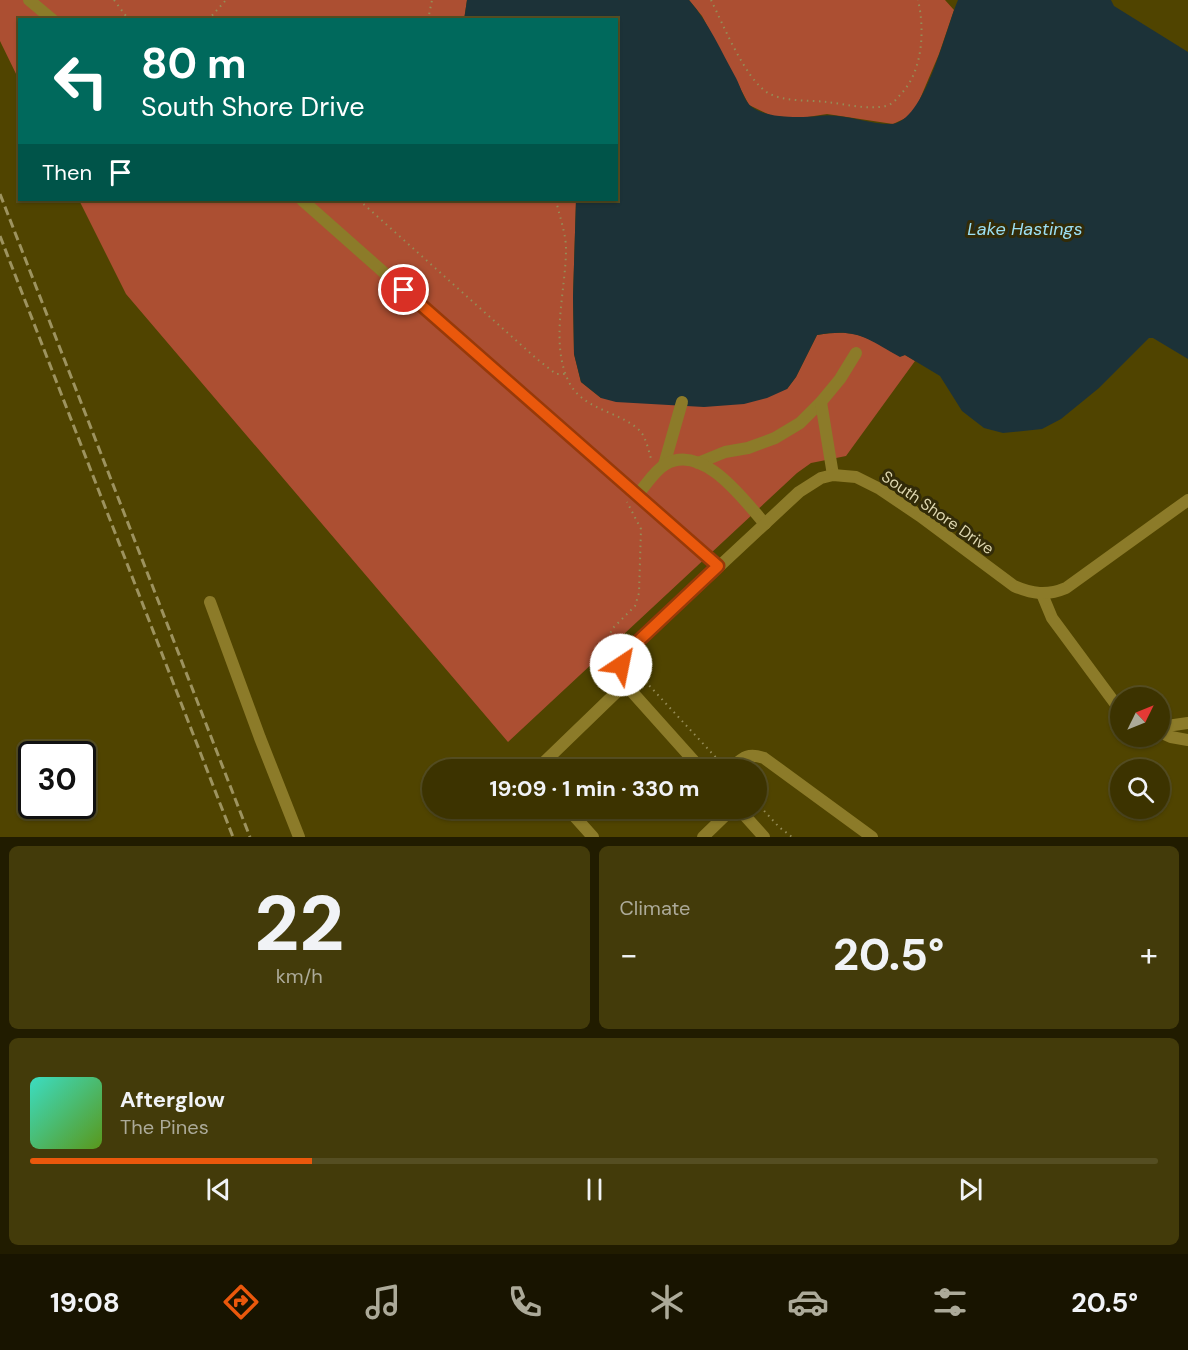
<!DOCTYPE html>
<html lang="en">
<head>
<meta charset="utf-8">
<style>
  :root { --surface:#3c3300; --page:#433b0a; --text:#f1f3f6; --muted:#acaa99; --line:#554e22; --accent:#ea580c }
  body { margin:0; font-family:"DM Sans",sans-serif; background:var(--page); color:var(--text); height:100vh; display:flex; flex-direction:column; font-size:22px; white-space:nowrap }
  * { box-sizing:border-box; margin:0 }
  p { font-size:20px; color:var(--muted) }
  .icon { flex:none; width:33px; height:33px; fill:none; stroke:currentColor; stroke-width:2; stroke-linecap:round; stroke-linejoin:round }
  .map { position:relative; height:837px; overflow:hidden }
  .details { display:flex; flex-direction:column; gap:9px; padding:9px; background:#211c00; flex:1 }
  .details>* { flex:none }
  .top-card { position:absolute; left:18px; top:18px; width:600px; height:183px; border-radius:0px; box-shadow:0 2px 4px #0004,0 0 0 2px var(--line); background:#00695c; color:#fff; overflow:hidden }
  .needle { width:39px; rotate:47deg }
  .controls { position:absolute; left:1110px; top:687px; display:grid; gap:12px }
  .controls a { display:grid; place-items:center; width:60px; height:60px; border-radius:50%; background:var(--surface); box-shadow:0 2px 4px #0004,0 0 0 2px var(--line); font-size:30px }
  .speed { position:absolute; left:18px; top:741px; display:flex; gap:12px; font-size:30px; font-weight:700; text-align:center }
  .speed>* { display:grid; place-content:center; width:78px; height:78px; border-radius:50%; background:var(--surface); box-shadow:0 2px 4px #0004,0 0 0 2px var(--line); line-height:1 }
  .speed .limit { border:3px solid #111; border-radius:9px; background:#fff; color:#111 }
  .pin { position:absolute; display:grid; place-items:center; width:51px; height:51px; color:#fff; margin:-26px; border:3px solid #fff; border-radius:50%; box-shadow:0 2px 6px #0007 }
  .me { position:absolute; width:66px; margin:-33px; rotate:34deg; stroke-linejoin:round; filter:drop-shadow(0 0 4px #0008) }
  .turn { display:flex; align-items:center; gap:21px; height:126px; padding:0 24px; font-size:27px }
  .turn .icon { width:78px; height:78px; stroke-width:2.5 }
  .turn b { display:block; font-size:42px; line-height:51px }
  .then { display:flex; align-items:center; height:57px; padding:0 24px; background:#0003; gap:12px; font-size:22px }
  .big { font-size:45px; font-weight:700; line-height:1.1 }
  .details .card { flex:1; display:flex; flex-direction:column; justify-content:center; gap:9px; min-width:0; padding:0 21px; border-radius:9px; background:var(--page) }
  .details .dial { align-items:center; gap:0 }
  .dial b { font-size:78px; line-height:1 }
  .song { display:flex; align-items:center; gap:18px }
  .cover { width:72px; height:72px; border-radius:9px; background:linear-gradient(135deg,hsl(170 70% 55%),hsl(90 70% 35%)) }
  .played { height:6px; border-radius:3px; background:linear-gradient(90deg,var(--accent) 25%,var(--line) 25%) }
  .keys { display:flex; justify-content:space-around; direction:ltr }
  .heat { display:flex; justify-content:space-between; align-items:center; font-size:33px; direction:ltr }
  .details .tiles { flex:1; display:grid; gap:9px; grid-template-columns:1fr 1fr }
  .card:last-child { grid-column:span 2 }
  .trip { position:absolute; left:422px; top:759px; width:345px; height:60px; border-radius:30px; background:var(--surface); box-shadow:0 2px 4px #0004,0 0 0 2px var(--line); font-weight:700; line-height:60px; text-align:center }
  .dock { display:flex; height:96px; justify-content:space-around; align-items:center; background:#181400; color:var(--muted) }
  .dock .icon { width:42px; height:42px }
  .dock .active { color:var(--accent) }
  .dock b { font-size:27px; color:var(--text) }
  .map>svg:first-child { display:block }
</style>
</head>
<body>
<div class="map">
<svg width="1188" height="837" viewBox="0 0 1188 837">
  <rect width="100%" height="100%" fill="#504400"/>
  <g fill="#ac4f32">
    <polygon points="0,0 467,0 464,20 20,20 19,80 0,41"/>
    <polygon points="689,0 945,0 954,10 939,54 917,106 908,117 893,124 827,114 801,118 772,116 749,105 702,16"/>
    <path d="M79,200H576L573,297L574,354L581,382L601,398L787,389L796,377L817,335C857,328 866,337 900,356L905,355L915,361L846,456L811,463L797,473L508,742L126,294Z"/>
  </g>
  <path fill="#1c3238" d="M467,0H689C709,23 721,51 736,78C740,86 743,96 748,103C760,119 800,118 818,116C842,112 866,124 891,124C925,123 946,27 958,0H1111L1114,6L1188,52V359L1153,338H1149L1099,388L1061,419L1042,429L1003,433L984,428L962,411L940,376L905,355L900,357C866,338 857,328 817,335L796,377L787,389L767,398L744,404L704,407L616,402L601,398L581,382L574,354L573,297L576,200H616V20H464Z"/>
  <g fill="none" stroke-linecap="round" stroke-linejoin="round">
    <g stroke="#958c56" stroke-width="2" stroke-dasharray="1.5 4.5" stroke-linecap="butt">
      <polyline points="114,0 129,20"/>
      <path d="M711,0C723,24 745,79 768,93C784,102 809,100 827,102C845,104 867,110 886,106C891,105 897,99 900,95C923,72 925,30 918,0"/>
      <polyline points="208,20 226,0"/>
      <polyline points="428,20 432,0"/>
      <polyline points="359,200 537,359 556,374 566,374"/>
      <path d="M556,200C559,215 566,233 566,249C566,290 549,346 570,384C585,411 623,412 641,432C647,440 649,453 652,462"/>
      <polyline points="615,649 609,637 612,629 635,606 639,593 641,529 627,502"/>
      <polyline points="633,668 721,763"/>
      <polyline points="756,802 779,827 792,837"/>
    </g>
    <g stroke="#8c7b29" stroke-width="12">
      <polyline points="29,0 53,20"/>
      <polyline points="302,200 520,393 718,566"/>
      <polyline points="698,463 725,452 748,448 775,438 800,423 821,402"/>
      <polyline points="664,465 682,402"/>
      <polyline points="833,475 821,402 840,379 856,353"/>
      <path d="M638,494C646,485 655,470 666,464C703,443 744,500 765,524"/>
      <polyline points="1042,594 1052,618 1120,710"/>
      <polyline points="210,602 260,738 299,837"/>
      <polyline points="1160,727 1188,723"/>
      <polyline points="1160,732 1171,737 1188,740"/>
      <polyline points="536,770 625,684"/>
      <path d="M702,770L625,684L622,675V657L799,492L821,478L833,475L856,477L880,489L920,516L1014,586C1032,594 1047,596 1066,588L1188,500"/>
      <path d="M729,770C742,759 746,752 764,758L872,837"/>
      <polyline points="567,808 593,837"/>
      <polyline points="738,808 764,837"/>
      <polyline points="703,837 733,808"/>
    </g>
    <g stroke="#9d935f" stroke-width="3" stroke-dasharray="9 4.5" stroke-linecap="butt">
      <polyline points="0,194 250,837"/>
      <polyline points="0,236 233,837"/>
    </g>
  </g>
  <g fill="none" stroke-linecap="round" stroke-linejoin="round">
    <defs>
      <polyline id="route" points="404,290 718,566 632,647 622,657 621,665"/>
    </defs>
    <use href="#route" stroke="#983908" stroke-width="15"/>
    <use href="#route" stroke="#ea580c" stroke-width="10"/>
  </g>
  <g text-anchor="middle" stroke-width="6" stroke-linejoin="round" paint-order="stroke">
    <g font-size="16" fill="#ded7b0" stroke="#322b08">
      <text transform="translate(938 512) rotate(35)" y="6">South Shore Drive</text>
    </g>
    <g font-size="18" font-style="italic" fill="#9cdff3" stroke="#322b08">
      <text x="1025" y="235">Lake Hastings</text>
    </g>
  </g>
</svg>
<div class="controls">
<a><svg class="needle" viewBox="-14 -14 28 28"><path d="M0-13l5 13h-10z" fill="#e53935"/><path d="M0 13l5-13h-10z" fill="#acaa99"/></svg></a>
<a><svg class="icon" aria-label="search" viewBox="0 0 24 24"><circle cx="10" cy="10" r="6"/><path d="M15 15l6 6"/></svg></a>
</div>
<div class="speed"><div class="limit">30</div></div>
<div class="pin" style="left:404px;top:290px;background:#d93025"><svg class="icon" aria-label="arrive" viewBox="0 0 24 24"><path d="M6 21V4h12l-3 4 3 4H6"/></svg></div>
<svg class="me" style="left:621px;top:665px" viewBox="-20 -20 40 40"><circle r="19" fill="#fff"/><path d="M0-13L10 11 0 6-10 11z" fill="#ea580c"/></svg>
<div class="trip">19:09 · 1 min · 330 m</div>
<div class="top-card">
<div class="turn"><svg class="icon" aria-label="left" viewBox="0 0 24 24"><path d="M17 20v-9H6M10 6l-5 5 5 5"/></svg><div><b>80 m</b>South Shore Drive</div></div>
<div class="then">Then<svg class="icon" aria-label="arrive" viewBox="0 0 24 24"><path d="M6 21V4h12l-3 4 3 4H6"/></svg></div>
</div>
</div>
<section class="details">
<div class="tiles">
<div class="card dial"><b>22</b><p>km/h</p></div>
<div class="card"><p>Climate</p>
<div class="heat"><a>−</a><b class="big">20.5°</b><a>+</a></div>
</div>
<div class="card">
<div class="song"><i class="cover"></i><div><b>Afterglow</b><p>The Pines</p></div></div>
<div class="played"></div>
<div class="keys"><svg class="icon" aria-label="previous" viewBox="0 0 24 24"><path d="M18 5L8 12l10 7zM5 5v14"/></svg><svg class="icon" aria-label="pause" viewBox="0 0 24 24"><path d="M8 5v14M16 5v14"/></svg><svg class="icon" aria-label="next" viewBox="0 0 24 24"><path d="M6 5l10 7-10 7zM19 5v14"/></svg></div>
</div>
</div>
</section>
<nav class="dock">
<b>19:08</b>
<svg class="icon active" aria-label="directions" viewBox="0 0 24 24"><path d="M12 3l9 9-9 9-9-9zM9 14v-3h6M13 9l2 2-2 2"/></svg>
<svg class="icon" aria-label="music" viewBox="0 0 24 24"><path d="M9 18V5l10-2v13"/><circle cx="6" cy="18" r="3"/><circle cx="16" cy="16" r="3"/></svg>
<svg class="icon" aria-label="phone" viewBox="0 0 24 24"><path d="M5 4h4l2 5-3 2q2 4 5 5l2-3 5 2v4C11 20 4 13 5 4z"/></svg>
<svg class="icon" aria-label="climate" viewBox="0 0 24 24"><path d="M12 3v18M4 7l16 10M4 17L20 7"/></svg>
<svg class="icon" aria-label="car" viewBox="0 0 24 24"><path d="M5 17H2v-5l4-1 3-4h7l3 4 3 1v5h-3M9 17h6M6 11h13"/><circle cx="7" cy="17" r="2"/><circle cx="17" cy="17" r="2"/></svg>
<svg class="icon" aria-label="filters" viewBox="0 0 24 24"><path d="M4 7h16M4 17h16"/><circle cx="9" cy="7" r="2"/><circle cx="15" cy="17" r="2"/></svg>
<b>20.5°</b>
</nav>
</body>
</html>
